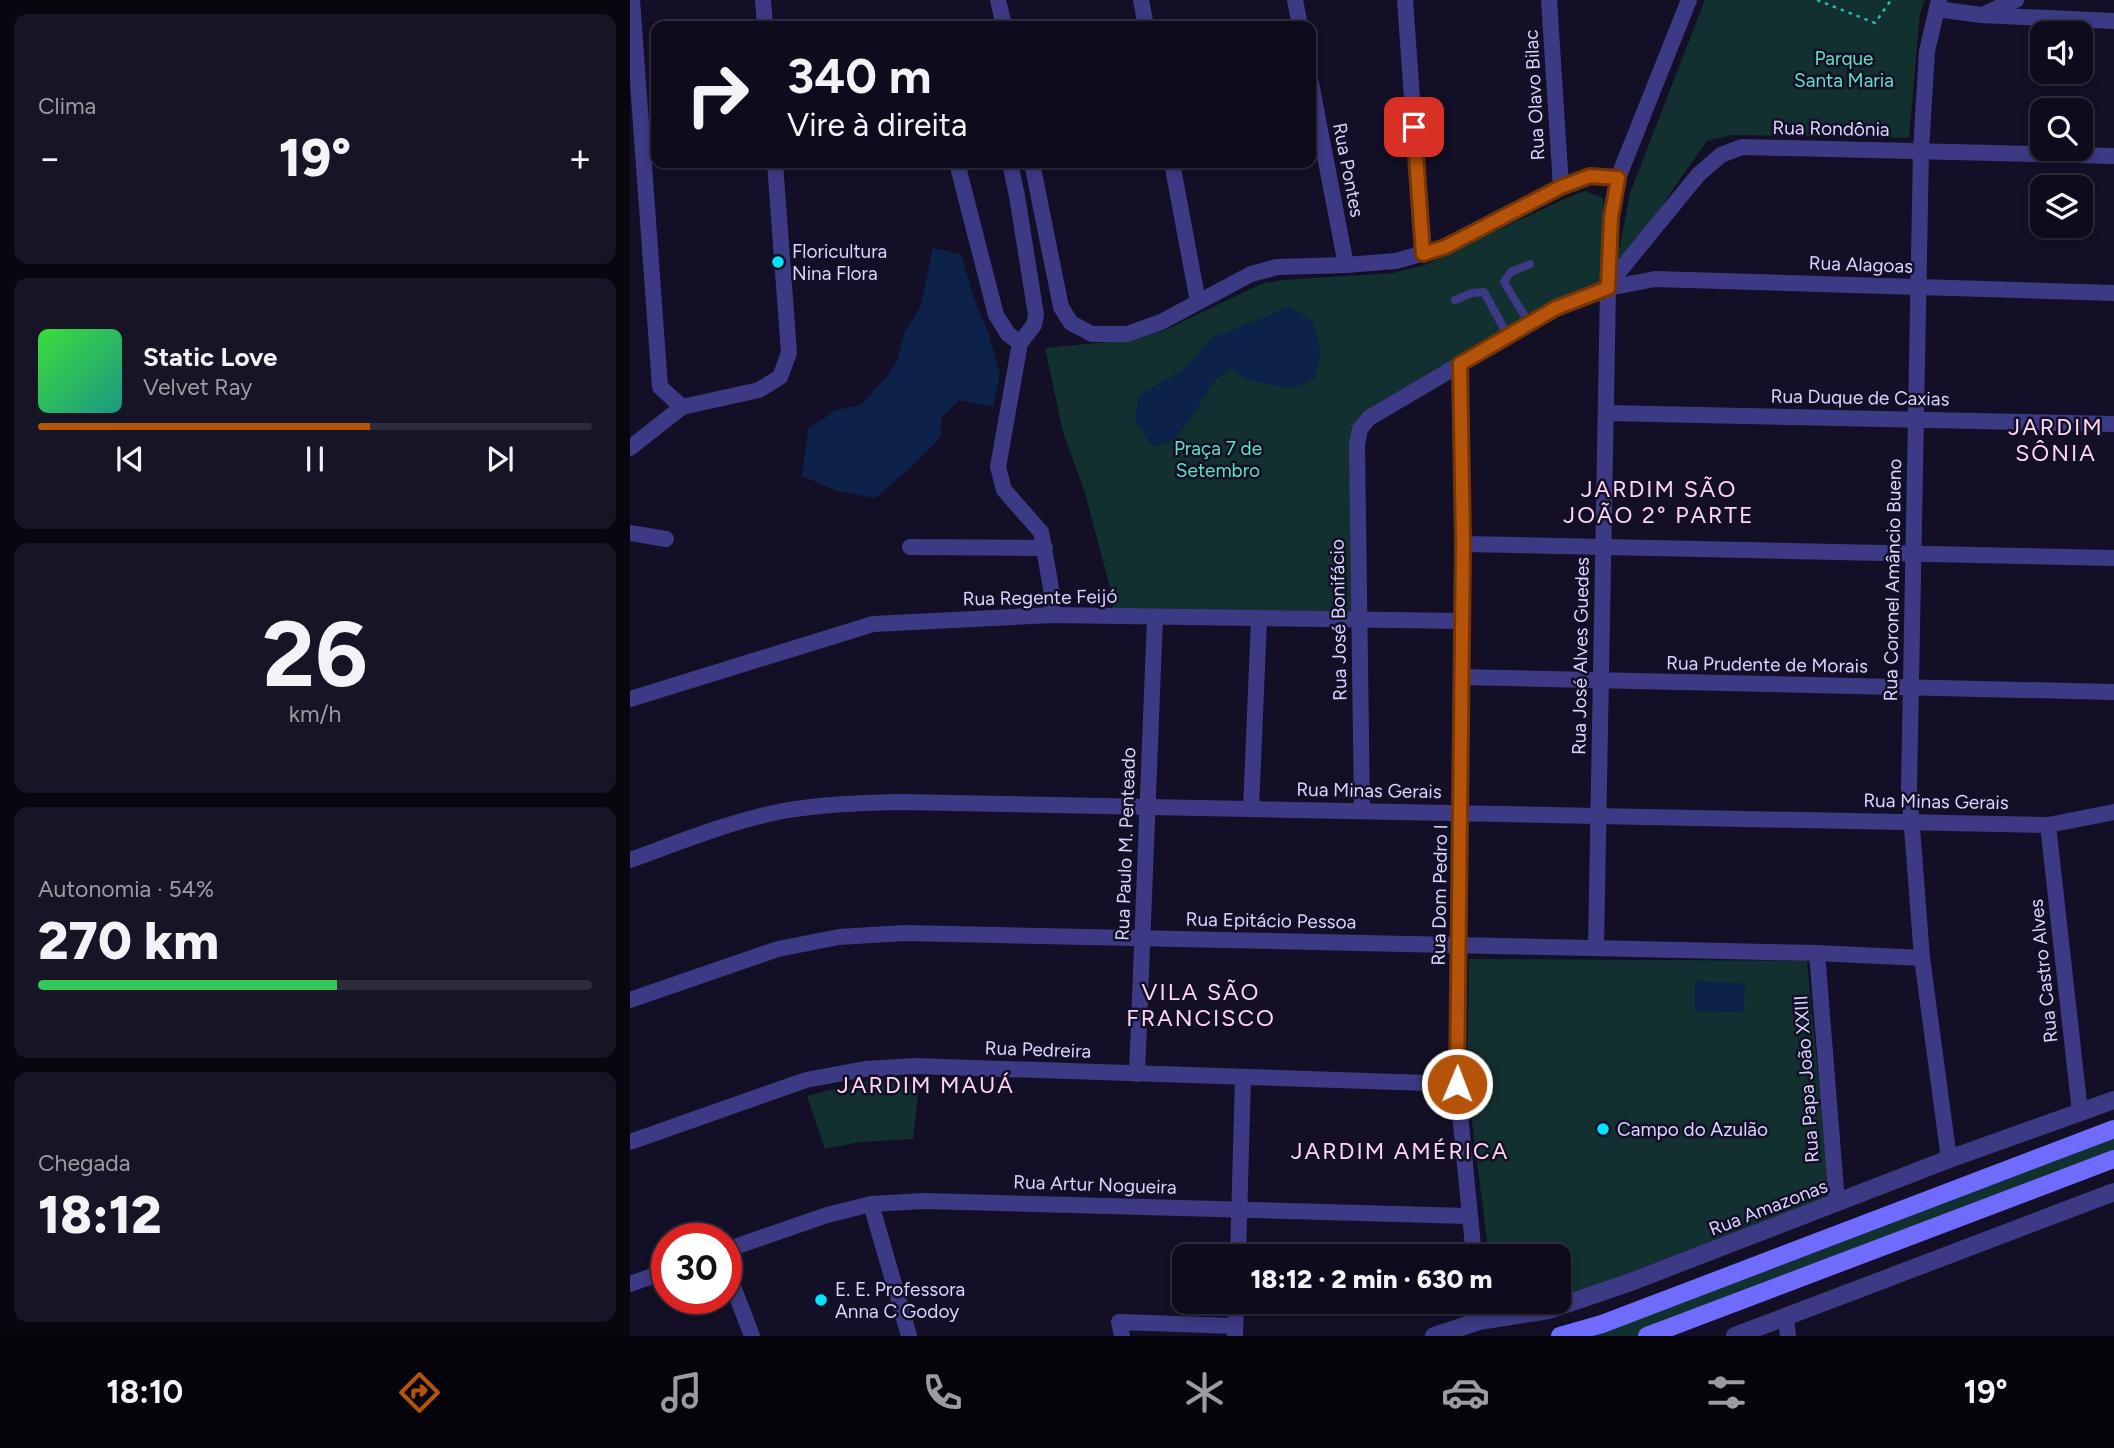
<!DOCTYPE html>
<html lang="pt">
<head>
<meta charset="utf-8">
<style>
  :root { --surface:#0e0b1c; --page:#171425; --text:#f1f3f6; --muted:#9b9ba3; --line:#2e2b3b; --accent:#b45309 }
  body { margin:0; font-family:Figtree,sans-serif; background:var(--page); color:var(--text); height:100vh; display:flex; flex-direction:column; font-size:26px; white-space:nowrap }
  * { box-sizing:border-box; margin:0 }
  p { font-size:23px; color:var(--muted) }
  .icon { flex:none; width:38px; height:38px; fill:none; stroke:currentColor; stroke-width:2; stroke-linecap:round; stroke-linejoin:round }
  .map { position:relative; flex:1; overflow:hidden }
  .sheet { display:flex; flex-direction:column; gap:14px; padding:14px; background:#08060f; width:630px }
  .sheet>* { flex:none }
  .guide { position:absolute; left:21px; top:21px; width:665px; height:147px; border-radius:14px; box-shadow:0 4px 10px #0003,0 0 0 2px var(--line); background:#0e0b1c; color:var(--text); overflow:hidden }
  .fabs { position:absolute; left:1400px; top:21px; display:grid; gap:14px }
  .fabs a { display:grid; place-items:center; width:63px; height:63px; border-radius:14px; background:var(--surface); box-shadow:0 4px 10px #0003,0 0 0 2px var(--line); font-size:35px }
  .speed { position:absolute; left:21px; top:1223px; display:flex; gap:14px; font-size:35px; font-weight:700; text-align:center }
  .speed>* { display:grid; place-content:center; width:91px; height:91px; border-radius:50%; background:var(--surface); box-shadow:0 4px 10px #0003,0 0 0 2px var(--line); line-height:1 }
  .speed .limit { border:10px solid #d22; background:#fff; color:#111 }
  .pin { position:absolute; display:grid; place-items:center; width:60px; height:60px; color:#fff; margin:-30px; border-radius:14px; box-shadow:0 4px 10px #0006 }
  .me { position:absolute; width:77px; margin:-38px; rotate:1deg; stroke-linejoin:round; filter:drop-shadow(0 0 5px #0008) }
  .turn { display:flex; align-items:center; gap:24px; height:147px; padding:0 21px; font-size:32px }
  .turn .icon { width:91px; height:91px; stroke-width:2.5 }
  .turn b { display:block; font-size:49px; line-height:60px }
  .big { font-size:52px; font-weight:800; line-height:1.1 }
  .sheet .widget { flex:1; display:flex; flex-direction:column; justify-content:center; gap:10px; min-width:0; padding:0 24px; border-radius:14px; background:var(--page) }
  .sheet .dial { align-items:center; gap:0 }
  .dial b { font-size:91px; line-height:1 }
  .song { display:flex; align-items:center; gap:21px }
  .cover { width:84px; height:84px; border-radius:10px; background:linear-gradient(135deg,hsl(120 70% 55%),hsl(170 70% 35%)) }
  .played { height:7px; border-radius:4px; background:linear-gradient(90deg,var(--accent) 60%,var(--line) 60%) }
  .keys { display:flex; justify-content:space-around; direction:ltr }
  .heat { display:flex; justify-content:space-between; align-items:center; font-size:38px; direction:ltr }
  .charge { height:10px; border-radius:5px; background:linear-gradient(90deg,#34c759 54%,var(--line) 0) }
  .trip { position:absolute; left:542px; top:1244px; width:399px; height:70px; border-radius:14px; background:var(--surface); box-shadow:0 4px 10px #0003,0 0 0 2px var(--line); font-weight:800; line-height:70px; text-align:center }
  .tab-bar { display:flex; height:112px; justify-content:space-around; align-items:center; background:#06040b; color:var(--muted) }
  .tab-bar .icon { width:49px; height:49px }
  .tab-bar .on { color:var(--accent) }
  .tab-bar b { font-size:32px; color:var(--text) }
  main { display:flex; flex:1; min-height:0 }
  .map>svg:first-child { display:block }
</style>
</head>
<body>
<main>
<section class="sheet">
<div class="widget"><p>Clima</p>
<div class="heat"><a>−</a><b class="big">19°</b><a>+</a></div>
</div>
<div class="widget">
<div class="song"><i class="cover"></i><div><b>Static Love</b><p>Velvet Ray</p></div></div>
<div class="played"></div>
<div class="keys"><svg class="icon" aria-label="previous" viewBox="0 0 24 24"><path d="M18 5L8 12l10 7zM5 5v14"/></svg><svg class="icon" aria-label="pause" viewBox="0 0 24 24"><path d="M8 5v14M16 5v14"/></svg><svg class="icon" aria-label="next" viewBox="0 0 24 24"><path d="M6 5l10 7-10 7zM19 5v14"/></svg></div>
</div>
<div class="widget dial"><b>26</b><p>km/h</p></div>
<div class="widget"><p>Autonomia · 54%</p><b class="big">270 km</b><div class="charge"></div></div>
<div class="widget"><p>Chegada</p><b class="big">18:12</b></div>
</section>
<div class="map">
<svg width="1484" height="1336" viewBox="0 0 1484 1336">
  <rect width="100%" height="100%" fill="#130f26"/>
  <g fill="#12302f">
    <polygon points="1075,0 1295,0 1290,13 1279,138 1102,135 1077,141 1039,195 1005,252 987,261 1000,193"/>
    <polygon points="955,191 973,198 975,285 728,429 723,617 482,615 483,599 455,493 433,432 415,348 498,340 535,330 631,284 651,280 763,273 795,265 936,198"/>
    <polygon points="839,959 1177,961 1200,1197 929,1299 929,1256 859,1256 837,1082"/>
    <polygon points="240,1080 289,1084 283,1139 230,1142 195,1149 177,1096"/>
    <path d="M1484,1136V1155L1008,1336H955C1134,1274 1309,1206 1484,1136Z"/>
  </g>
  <g fill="#0c2248">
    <polygon points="303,248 331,254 345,301 358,332 370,374 363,407 329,400 311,418 311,436 287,462 245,498 210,492 172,476 178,429 206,410 231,405 258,375 267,361 275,331 290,308"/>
    <polygon points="659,306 683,321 691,355 684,380 661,388 617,380 601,369 585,380 565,412 545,439 523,447 505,421 509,395 555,369 582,337 628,320"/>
    <polygon points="1065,981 1115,983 1114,1012 1064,1011"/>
  </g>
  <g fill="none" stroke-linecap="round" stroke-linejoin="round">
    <polyline stroke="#2fb8b0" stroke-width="2.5" stroke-dasharray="3.5 5" stroke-linecap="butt" points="1187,0 1245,23 1261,0"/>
    <g stroke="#3d3a85" stroke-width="8">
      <polyline points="825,300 842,293 854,292 878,336"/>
      <polyline points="899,323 874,282 881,272 900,264"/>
    </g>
    <g stroke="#3d3a85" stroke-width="16">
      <polyline points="2,0 30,387 52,407"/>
      <polyline points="133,0 135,26"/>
      <polyline points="368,0 374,26"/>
      <polyline points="511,0 516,26"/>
      <polyline points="665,0 670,26"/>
      <polyline points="775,0 793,254"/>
      <polyline points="919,0 931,187"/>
      <polyline points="1309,0 1297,51 1291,150 1279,788 1292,958 1319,1159"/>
      <polyline points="1307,9 1351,15 1484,21"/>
      <polyline points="1356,13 1386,0"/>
      <polyline points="681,83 716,265"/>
      <polyline points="327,163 366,315 378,334 390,343"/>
      <polyline points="380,163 387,196 406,315 404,325 390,343 368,467 374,490 411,532 421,588 422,615"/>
      <polyline points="402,163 431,307 441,323 462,334 497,334 531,322 621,274 647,267 716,265 766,261 815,247 931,187 960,176 988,178"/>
      <polyline points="542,163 568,302"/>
      <polyline points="978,285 1068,175 1091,155 1112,147 1484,156"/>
      <polyline points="830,364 833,544 827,1084 844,1256"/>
      <polyline points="976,413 1484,424"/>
      <polyline points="0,448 52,407 129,390 150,377 159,353 145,163"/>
      <polyline points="0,533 36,539"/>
      <polyline points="833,544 1484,558"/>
      <polyline points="280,547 415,548"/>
      <polyline points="831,677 1484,692"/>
      <polyline points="0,699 243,624 422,615 832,621"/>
      <polyline points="621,809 629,619"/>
      <polyline points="732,811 727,445 730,429 739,418 926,308 978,288 1025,279 1484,293"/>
      <polyline points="1418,825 1450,1112"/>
      <path d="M0,860C50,842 101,821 153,811C192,804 231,803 270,802L1418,825L1484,812"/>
      <polyline points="966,948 978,288 981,218 988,178 1059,0"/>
      <polyline points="1187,953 1207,1203"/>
      <polyline points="0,1000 148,949 209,937 274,933 1187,953 1292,958"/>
      <polyline points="507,1074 525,617"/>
      <polyline points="0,1142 176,1080 235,1069 285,1066 827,1084"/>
      <polyline points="241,1204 279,1336"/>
      <polyline points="96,1250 197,1215 241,1204 293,1201 839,1216"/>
      <polyline points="608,1256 613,1077"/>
      <polyline points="96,1268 122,1336"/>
      <polyline points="0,1284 37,1271"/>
      <polyline points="848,1302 849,1321"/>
      <polyline points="1156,1318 1158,1336"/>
      <polyline points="605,1335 606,1302"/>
      <polyline points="492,1336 489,1322 605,1326"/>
    </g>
    <g stroke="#3d3a85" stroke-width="18">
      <polyline points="804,1336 849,1321 919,1310 998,1283 1319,1159 1484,1100"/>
      <polyline points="1105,1336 1484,1192"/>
    </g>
    <g stroke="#6f6bff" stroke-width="18">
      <polyline points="930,1336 972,1324 1484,1129"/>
      <polyline points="1017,1336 1484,1159"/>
    </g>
  </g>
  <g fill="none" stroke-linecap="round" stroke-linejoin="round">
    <defs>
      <polyline id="route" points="784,127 793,254 815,247 931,187 960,176 988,178 981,218 978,288 926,308 830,364 833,544 827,1084"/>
    </defs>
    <use href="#route" stroke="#753606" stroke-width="18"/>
    <use href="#route" stroke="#b45309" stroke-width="12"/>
  </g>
  <g fill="#00e5ff" stroke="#130f26" stroke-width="2.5">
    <circle cx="148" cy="262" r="7"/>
    <circle cx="973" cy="1129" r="7"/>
    <circle cx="191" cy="1300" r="7"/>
  </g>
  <g text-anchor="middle" stroke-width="5" stroke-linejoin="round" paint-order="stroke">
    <g font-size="19" fill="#5fe0c0" stroke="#130f26">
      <text x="1214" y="65">Parque<tspan x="1214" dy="22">Santa Maria</tspan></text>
      <text x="588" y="455">Praça 7 de<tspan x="588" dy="22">Setembro</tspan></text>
    </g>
    <g font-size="19" fill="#d9d4ff" stroke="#130f26">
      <text transform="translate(904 95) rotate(-93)" y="7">Rua Olavo Bilac</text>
      <text transform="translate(1201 128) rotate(1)" y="7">Rua Rondônia</text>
      <text transform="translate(719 170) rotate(79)" y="7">Rua Pontes</text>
      <text transform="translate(1231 264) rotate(2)" y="7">Rua Alagoas</text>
      <text transform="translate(1230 397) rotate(1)" y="7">Rua Duque de Caxias</text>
      <text transform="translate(1262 580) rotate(-89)" y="7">Rua Coronel Amâncio Bueno</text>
      <text transform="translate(410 597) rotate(-1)" y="7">Rua Regente Feijó</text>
      <text transform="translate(708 620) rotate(-91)" y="7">Rua José Bonifácio</text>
      <text transform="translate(950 656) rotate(-89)" y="7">Rua José Alves Guedes</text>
      <text transform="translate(1137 664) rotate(1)" y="7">Rua Prudente de Morais</text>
      <text transform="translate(739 790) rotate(1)" y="7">Rua Minas Gerais</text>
      <text transform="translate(1306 801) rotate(1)" y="7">Rua Minas Gerais</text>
      <text transform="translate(495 844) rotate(-88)" y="7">Rua Paulo M. Penteado</text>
      <text transform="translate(809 895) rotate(-89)" y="7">Rua Dom Pedro I</text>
      <text transform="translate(641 920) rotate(1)" y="7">Rua Epitácio Pessoa</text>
      <text transform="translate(1413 971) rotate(-96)" y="7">Rua Castro Alves</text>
      <text transform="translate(408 1049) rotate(2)" y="7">Rua Pedreira</text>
      <text transform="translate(1176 1079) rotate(-94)" y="7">Rua Papa João XXIII</text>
      <text transform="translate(465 1184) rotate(2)" y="7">Rua Artur Nogueira</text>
      <text transform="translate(1138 1207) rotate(-21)" y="7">Rua Amazonas</text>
    </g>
    <g font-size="19" fill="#d9d4ff" stroke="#130f26" text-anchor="start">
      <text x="162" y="258">Floricultura<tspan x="162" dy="22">Nina Flora</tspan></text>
      <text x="987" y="1136">Campo do Azulão</text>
      <text x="205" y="1296">E. E. Professora<tspan x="205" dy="22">Anna C Godoy</tspan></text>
    </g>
    <g font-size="23" letter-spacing="2" fill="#ffd6f0" stroke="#130f26">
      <text x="1426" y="435">JARDIM<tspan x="1426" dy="26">SÔNIA</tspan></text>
      <text x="1029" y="497">JARDIM SÃO<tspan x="1029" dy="26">JOÃO 2° PARTE</tspan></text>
      <text x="571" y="1000">VILA SÃO<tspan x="571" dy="26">FRANCISCO</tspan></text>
      <text x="296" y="1093">JARDIM MAUÁ</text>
      <text x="770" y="1159">JARDIM AMÉRICA</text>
    </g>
  </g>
</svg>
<div class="fabs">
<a><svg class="icon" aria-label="sound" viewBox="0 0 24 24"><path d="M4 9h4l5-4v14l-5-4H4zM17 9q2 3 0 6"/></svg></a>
<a><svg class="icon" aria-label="search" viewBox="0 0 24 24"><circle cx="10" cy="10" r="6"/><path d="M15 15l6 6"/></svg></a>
<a><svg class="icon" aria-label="layers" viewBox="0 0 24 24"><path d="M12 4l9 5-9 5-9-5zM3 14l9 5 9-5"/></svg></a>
</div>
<div class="speed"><div class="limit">30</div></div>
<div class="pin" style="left:784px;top:127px;background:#d93025"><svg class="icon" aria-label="arrive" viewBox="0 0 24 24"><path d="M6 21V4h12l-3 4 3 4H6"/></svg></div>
<svg class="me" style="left:827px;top:1084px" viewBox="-20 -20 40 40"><circle r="17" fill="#b45309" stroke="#fff" stroke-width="3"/><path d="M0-11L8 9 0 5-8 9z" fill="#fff"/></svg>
<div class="trip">18:12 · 2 min · 630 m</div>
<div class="guide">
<div class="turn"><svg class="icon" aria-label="right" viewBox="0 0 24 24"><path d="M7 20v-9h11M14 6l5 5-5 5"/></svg><div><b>340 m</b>Vire à direita</div></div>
</div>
</div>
</main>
<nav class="tab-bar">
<b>18:10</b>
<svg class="icon on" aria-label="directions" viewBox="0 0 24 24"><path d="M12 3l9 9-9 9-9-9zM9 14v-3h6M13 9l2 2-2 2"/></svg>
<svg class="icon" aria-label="music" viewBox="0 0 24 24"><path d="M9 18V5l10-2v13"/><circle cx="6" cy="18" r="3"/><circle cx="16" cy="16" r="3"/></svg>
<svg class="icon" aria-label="phone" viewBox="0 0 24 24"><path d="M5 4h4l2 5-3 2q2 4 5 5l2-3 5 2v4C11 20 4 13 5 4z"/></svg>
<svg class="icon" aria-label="climate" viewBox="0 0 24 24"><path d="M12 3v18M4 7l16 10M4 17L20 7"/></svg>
<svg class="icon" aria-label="car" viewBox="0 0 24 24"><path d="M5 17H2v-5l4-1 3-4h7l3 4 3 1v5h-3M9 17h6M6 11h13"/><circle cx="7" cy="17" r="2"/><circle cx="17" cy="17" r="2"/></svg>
<svg class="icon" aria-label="filters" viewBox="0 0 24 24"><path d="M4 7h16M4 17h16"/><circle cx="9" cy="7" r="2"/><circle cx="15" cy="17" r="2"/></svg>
<b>19°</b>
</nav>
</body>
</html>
